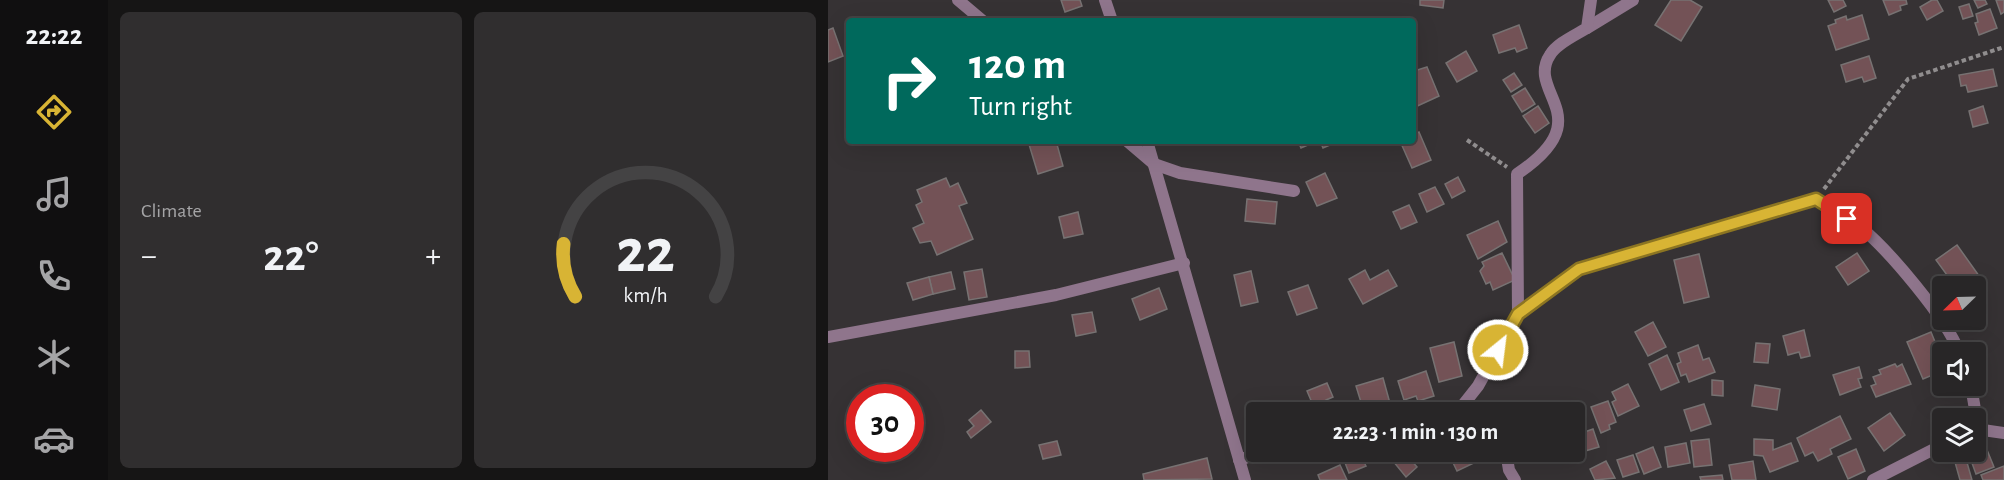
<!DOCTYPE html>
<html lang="en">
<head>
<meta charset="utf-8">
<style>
  :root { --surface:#282627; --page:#302e2f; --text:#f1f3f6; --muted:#a5a5a7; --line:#444344; --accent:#d8b434 }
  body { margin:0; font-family:"Alegreya Sans",sans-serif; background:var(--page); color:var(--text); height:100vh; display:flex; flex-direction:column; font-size:22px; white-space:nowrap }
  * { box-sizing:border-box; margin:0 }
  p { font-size:20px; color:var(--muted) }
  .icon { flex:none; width:33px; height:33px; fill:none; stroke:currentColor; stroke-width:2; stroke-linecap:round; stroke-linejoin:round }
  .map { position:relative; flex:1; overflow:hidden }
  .panel { display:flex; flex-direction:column; gap:12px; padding:12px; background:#161515; width:720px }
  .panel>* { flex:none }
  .guide { position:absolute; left:18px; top:18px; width:570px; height:126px; border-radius:6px; box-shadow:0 6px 24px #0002,0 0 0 2px var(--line); background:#00695c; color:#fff; overflow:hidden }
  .needle { width:39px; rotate:247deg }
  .controls { position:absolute; left:1104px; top:276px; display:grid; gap:12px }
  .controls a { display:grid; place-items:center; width:54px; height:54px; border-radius:6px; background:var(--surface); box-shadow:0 6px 24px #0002,0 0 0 2px var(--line); font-size:30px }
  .speed { position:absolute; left:18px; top:384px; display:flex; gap:12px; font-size:30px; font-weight:700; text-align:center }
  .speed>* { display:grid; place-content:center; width:78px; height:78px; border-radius:50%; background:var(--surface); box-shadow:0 6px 24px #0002,0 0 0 2px var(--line); line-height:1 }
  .speed .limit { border:9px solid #d22; background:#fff; color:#111 }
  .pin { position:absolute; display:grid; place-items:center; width:51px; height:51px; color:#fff; margin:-26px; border-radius:12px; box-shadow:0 3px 9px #0006 }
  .me { position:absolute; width:66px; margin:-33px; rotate:29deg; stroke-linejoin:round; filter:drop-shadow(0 0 4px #0008) }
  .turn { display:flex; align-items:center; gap:21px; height:126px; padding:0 24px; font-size:27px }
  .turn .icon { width:78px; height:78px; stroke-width:2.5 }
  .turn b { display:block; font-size:42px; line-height:51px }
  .big { font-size:45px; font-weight:600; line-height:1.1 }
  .panel .widget { flex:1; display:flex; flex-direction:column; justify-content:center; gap:9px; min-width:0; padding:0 21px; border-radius:9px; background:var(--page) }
  .panel .dial { align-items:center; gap:0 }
  .dial svg { height:156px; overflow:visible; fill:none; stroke:var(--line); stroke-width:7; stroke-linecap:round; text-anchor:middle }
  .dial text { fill:var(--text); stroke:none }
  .heat { display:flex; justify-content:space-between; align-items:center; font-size:33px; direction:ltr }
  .panel .tiles { flex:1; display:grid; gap:12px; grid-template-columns:repeat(2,1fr) }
  .trip { position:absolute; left:418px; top:402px; width:339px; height:60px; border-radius:6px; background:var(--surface); box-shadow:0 6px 24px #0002,0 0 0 2px var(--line); font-weight:600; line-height:60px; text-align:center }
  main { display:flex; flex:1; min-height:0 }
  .dock { display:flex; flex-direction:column; width:108px; justify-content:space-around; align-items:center; background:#100f10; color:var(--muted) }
  .dock .icon { width:42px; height:42px }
  .dock .selected { color:var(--accent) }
  .dock b { font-size:27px; color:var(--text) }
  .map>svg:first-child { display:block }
</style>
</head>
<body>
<main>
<nav class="dock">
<b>22:22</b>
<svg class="icon selected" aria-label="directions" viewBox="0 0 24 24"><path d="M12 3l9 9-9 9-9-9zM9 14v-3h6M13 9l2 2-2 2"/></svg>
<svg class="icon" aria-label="music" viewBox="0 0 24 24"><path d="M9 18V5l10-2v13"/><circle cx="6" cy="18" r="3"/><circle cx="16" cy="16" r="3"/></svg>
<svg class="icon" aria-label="phone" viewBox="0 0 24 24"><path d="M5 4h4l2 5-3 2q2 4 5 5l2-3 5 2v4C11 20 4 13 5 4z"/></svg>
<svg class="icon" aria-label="climate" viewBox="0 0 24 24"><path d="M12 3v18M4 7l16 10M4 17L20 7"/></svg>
<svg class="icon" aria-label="car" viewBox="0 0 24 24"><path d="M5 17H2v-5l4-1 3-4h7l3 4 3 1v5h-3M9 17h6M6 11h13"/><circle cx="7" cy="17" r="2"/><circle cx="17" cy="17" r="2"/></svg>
</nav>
<section class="panel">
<div class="tiles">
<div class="widget"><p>Climate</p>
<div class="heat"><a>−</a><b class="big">22°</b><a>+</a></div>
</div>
<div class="widget dial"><svg viewBox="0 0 100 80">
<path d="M14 69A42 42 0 1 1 86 69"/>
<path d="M14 69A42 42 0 0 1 8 42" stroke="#d8b434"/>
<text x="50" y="56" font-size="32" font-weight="700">22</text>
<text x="50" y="72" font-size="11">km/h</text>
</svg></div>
</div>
</section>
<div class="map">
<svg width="1176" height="480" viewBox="0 0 1176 480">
  <rect width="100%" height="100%" fill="#363234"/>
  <g fill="#735256" stroke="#777272" stroke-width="1.5">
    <polygon points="233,0 252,0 254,6 237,12"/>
    <polygon points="592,0 616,0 615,8 592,5"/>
    <polygon points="843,0 862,0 874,7 853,41 827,25"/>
    <polygon points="1000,0 1015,0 1018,6 1006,12"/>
    <polygon points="1055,0 1078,0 1079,4 1072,6 1073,10 1061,15"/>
    <polygon points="1104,0 1109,0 1115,11 1099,20 1092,7"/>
    <polygon points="1146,0 1157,0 1159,4 1150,8"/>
    <polygon points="1168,0 1176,0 1176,12 1173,14"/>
    <polygon points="1141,4 1145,16 1135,19 1131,7"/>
    <polygon points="1162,9 1169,28 1151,35 1147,23 1150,22 1148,14"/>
    <polygon points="1034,15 1041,39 1008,50 1000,26 1008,23 1007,20 1018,16 1019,20"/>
    <polygon points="691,25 699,48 689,52 687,48 671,53 665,35"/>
    <polygon points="5,28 15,56 0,62 0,30"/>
    <polygon points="638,51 649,71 629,82 618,63"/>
    <polygon points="1041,56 1048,78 1036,82 1034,77 1018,82 1013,65"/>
    <polygon points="599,67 611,96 585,108 586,71"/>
    <polygon points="1165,69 1169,86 1140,92 1138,85 1133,86 1131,75"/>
    <polygon points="686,73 694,85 683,92 675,80"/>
    <polygon points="697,88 707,104 694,112 684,96"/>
    <polygon points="710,106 721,123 707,133 695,116"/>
    <polygon points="1155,106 1160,123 1145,127 1141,111"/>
    <polygon points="591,132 603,160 584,168 572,141 585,141 585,135"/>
    <polygon points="200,141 228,141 235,166 210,174"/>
    <polygon points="470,141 489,141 473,148"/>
    <polygon points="492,141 509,141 509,142 495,148"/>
    <polygon points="497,173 509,198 489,206 478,182"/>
    <polygon points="630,177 637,191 624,198 617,184"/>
    <polygon points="118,178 122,187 130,183 139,203 131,206 145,239 109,255 103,241 92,243 85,228 96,223 88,205 94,202 89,190"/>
    <polygon points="607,187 616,204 599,212 591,194"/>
    <polygon points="419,199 449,202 447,224 417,221"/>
    <polygon points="581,205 589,222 573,229 565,212"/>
    <polygon points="250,212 255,234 236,238 231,217"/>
    <polygon points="670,221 679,242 650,259 639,235"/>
    <polygon points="1129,245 1154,280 1144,286 1127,286 1108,260"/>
    <polygon points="674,253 687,280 665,290 662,282 658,284 652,271 656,266 654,262"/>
    <polygon points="1029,253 1041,271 1020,285 1008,267"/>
    <polygon points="871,254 881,297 856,303 846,260"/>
    <polygon points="154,269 159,297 141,300 136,272"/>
    <polygon points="537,270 542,280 560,270 569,286 535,304 521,279"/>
    <polygon points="423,271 430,302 413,306 406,275"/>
    <polygon points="123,272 127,289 105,294 101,277"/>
    <polygon points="101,277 105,294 85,300 79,283"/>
    <polygon points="480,285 489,308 469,315 460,292"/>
    <polygon points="331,288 339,309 312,320 304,299"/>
    <polygon points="264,312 268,332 248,336 244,315"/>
    <polygon points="825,322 838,347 820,356 807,332"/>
    <polygon points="976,330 982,356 973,358 971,352 960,355 955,336"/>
    <polygon points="1103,332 1114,359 1114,371 1095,379 1079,342"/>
    <polygon points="626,342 634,376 611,382 602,348"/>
    <polygon points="928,343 942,344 940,363 926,362"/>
    <polygon points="870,345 875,360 881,358 887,372 861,382 858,374 853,376 849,364 853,362 850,353"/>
    <polygon points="187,351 201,351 202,367 187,368"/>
    <polygon points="839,355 851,382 833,390 821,364"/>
    <polygon points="1067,364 1069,367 1074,364 1083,384 1048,397 1043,386 1048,384 1045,377 1053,374 1051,370"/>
    <polygon points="1031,367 1034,378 1030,379 1033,387 1012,395 1005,375"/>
    <polygon points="598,371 606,396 590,401 588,396 576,400 570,381"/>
    <polygon points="555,378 563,407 536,412 528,386"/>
    <polygon points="884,380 895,381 895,396 884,395"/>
    <polygon points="499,383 505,397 498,400 500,405 493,408 491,403 485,405 479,391"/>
    <polygon points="800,384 811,406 790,416 784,402 788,400 784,392"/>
    <polygon points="927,385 952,389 949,410 924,406"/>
    <polygon points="780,401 788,422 781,425 782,429 773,433 763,407"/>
    <polygon points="650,402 665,402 666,412 650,412"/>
    <polygon points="876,404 883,424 863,431 856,410"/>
    <polygon points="745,409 758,412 756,426 747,424"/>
    <polygon points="153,410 163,422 143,438 139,432 146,426 141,420"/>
    <polygon points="1062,413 1077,435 1056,451 1040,428"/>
    <polygon points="1012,416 1023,439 1002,449 1004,454 990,461 985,452 977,456 969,438"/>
    <polygon points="765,429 771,447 757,451 751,434"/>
    <polygon points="881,439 884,465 866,467 863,441"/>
    <polygon points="926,439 945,440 945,450 963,443 970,461 942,472 935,456 926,455"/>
    <polygon points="229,441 233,455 215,459 211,445"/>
    <polygon points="858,443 862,463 840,467 837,447"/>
    <polygon points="1157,445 1166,467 1148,474 1140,452 1148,452 1148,449"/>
    <polygon points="825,447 833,467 816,474 808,454"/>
    <polygon points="1028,449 1037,471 1020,479 1010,457"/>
    <polygon points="522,452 531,452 538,466 521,473 514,455"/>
    <polygon points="564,452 576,452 589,467 578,477 560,455"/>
    <polygon points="587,452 602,452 594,461 585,453"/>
    <polygon points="620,452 641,452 646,463 629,471"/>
    <polygon points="688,452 699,452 700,457 689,458"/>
    <polygon points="1136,452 1144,480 1132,480 1125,455"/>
    <polygon points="805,455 811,472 795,477 789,460"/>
    <polygon points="379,458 384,479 316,480 315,474"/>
    <polygon points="778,461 787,478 767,480 762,469"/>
    <polygon points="925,461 928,480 904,480 901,465"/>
    <polygon points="512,465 519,480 492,480 490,475"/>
    <polygon points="1176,466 1176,480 1155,480 1153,475"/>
    <polygon points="894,475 895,480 873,480 872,477"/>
  </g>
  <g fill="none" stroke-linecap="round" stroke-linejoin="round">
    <g stroke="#908d8e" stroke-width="4" stroke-dasharray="4.5 3" stroke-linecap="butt">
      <polyline points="639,140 679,167"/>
      <polyline points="996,189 1080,79 1176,47"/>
    </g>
    <g stroke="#8f758c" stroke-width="12">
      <polyline points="130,0 155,21"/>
      <polyline points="277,0 284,21"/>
      <polyline points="759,28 805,0"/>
      <polyline points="299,141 326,164 352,173 466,191"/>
      <polyline points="319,141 417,480"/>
      <path d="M690,314L689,174C774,117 697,93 722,55C729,43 748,35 759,28L763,0"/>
      <polyline points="0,337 228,295 356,263"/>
      <polyline points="1143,386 1150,427"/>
      <path d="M614,412L631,410L650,386L690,314L751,269L988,199C1002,208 1018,216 1031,226C1060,249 1119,319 1131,352"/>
      <polyline points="1148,429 1176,433"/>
      <polyline points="678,452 681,470 687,480"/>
      <polyline points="411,460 434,452"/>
      <polyline points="1045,480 1114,445"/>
    </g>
  </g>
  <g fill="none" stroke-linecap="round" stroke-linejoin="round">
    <defs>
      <polyline id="route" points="670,350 690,314 751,269 988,199 1019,219"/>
    </defs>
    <use href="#route" stroke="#8c7522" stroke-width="15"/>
    <use href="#route" stroke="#d8b434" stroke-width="10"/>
  </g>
</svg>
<div class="controls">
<a><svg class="needle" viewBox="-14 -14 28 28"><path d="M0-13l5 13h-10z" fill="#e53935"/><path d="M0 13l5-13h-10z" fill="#a5a5a7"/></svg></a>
<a><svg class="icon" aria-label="sound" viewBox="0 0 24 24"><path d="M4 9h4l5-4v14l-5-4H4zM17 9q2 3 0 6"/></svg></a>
<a><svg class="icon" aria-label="layers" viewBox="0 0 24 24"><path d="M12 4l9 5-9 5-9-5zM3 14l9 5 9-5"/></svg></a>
</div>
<div class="speed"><div class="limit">30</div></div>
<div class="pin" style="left:1019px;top:219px;background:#d93025"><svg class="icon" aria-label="arrive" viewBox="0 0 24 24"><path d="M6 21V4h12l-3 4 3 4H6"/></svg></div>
<svg class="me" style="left:670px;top:350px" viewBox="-20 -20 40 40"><circle r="17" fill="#d8b434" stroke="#fff" stroke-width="3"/><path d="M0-11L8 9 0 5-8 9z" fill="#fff"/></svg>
<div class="trip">22:23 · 1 min · 130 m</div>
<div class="guide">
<div class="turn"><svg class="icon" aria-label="right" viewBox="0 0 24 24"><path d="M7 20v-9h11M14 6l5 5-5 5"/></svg><div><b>120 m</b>Turn right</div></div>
</div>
</div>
</main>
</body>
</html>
